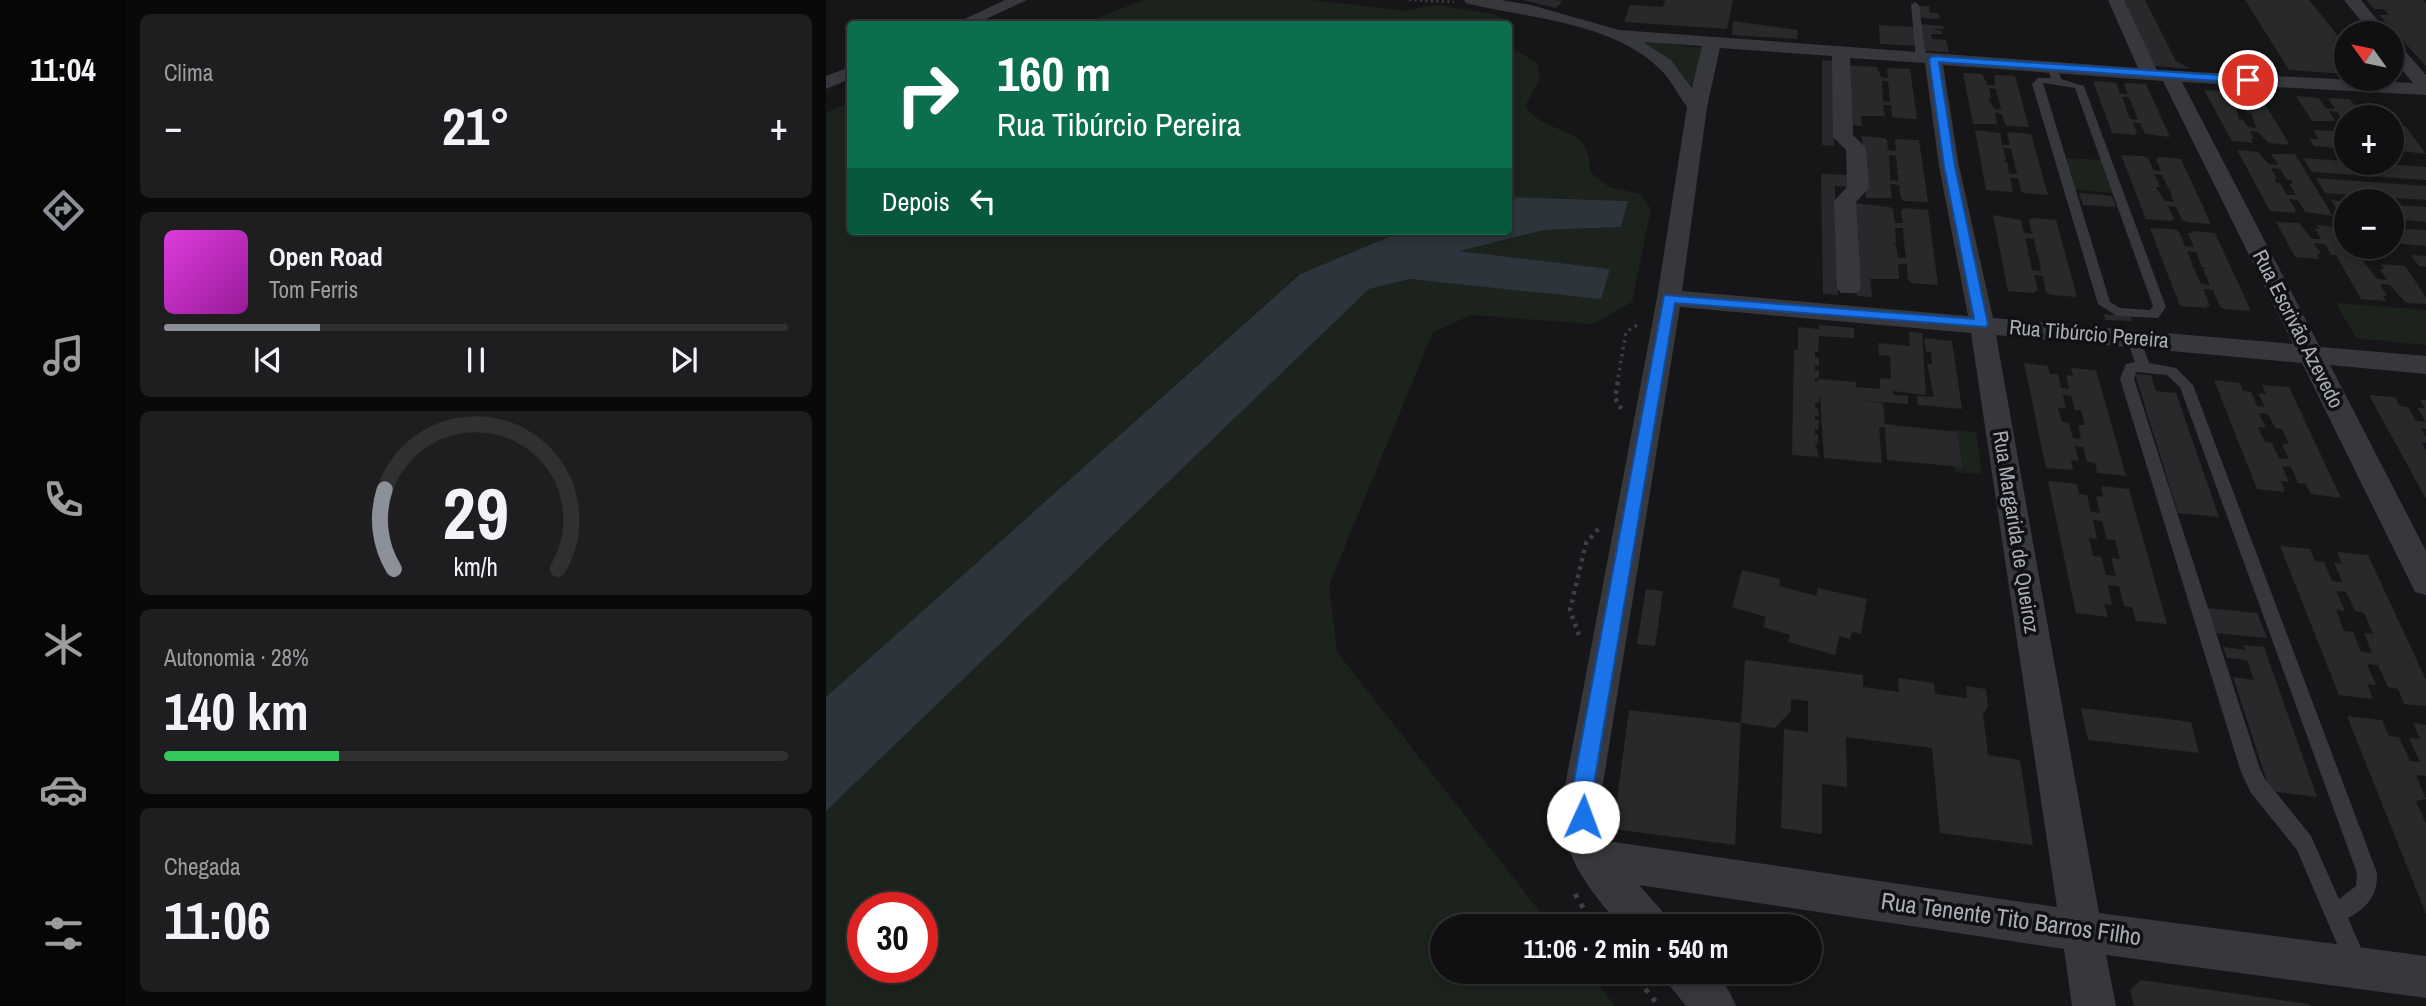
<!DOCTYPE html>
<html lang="pt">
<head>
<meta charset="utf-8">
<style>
  :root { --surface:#101012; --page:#1e1e20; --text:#f1f3f6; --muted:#9c9d9f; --line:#303032; --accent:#8c9099 }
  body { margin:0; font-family:"Archivo Narrow",sans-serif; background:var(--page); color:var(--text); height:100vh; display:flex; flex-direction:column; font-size:26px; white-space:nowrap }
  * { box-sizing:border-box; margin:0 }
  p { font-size:23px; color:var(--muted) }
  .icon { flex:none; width:38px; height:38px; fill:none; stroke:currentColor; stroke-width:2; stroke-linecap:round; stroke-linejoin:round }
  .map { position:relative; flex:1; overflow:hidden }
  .sheet { display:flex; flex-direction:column; gap:14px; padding:14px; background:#09090a; width:700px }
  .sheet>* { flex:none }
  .top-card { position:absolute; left:21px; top:21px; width:665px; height:214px; border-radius:7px; box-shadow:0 4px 10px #0003,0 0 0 2px var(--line); background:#0b6e4f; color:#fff; overflow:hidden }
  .needle { width:46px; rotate:303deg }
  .buttons { position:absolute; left:1508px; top:21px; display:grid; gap:14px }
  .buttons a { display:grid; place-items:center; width:70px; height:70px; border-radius:50%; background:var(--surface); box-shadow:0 4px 10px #0003,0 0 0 2px var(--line); font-size:35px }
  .speed { position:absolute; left:21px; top:892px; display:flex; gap:14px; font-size:35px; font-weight:700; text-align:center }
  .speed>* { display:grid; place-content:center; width:91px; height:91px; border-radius:50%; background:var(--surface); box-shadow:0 4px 10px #0003,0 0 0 2px var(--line); line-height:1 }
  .speed .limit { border:10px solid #d22; background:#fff; color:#111 }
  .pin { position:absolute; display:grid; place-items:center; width:60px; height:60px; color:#fff; margin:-30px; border:4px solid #fff; border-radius:50%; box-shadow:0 2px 7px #0007 }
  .me { position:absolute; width:77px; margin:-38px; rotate:2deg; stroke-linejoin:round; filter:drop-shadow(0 0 5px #0008) }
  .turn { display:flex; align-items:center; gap:24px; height:147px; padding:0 35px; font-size:32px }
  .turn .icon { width:91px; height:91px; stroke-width:2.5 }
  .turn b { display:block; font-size:49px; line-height:60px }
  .then { display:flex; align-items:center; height:66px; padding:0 35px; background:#0003; gap:14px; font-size:26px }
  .big { font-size:52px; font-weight:700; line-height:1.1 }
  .sheet .tile { flex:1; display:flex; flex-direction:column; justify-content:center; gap:10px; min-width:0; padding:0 24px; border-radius:10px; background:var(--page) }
  .sheet .dial { align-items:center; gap:0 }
  .dial svg { height:182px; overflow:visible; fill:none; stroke:var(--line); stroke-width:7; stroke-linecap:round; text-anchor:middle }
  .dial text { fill:var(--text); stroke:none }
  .song { display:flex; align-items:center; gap:21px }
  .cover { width:84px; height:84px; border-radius:10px; background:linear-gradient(135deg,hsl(300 70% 55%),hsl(300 70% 35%)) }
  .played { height:7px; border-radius:4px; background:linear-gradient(90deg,var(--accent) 25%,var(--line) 25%) }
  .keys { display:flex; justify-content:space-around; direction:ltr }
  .heat { display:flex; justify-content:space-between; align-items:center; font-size:38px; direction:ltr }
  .charge { height:10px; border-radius:5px; background:linear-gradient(90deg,#34c759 28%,var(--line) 0) }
  .trip { position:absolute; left:604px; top:914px; width:392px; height:70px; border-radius:35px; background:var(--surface); box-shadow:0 4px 10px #0003,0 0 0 2px var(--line); font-weight:700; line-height:70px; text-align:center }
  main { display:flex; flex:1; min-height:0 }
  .dock { display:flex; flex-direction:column; width:126px; justify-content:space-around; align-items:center; background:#060607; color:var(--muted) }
  .dock .icon { width:49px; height:49px }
  .dock .current { color:var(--accent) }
  .dock b { font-size:32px; color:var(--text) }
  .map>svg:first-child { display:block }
</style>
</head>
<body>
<main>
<nav class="dock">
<b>11:04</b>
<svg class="icon current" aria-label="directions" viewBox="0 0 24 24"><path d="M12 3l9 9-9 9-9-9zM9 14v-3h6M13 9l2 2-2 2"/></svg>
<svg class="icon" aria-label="music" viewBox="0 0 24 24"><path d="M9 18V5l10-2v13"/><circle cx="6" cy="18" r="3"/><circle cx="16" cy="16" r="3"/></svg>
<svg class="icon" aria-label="phone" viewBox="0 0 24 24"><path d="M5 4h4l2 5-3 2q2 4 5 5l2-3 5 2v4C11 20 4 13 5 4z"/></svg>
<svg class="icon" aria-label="climate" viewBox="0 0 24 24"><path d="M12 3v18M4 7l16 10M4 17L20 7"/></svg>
<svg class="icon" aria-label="car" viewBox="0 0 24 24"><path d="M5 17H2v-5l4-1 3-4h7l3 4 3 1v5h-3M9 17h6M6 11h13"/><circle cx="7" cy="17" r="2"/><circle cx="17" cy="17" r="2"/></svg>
<svg class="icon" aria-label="filters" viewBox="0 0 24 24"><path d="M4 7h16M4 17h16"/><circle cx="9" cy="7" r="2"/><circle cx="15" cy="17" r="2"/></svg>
</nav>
<section class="sheet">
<div class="tile"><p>Clima</p>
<div class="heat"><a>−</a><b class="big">21°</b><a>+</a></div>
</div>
<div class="tile">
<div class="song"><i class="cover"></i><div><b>Open Road</b><p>Tom Ferris</p></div></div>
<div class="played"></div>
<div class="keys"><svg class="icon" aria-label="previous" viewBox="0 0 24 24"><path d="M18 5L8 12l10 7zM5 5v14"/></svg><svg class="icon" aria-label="pause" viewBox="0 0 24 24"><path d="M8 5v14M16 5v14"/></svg><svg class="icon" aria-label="next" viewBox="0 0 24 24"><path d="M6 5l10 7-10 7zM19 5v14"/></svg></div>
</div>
<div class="tile dial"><svg viewBox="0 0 100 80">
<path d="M14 69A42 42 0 1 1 86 69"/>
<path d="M14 69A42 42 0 0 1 10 34" stroke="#8c9099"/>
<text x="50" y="56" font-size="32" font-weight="700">29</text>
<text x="50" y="72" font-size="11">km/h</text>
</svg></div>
<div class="tile"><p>Autonomia · 28%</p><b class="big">140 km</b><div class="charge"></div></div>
<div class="tile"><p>Chegada</p><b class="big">11:06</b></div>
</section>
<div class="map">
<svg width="1600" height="1006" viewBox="0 0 1600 1006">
  <rect width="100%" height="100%" fill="#161618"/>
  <g fill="#1c231d" fill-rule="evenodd">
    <polygon points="318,0 486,0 579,11 609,5 667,14 676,18 678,24 263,24 276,16"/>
    <polygon points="814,41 877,48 869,90 842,58"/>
    <path d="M683,46L711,63L714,79L699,106C721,138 766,122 764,172L783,187L814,194L825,209L806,302L767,324L645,315L607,332L503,585L511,652L725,926H616V971H761L789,1006H0V811L543,289L584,279L775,298L783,269L630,251L718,230L795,227L802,201L683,197ZM37,908H96V968H37Z"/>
    <polygon points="24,102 24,231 577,231 473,274 0,697 0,113"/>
    <polygon points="1238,158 1277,160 1289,193 1249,190"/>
    <polygon points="1510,303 1600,310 1600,345 1530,338"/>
    <polygon points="1124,430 1150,432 1156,474 1129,472"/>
  </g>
  <polygon fill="#2c353c" points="683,197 802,201 795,227 718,230 633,251 784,269 775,299 584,279 543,289 0,811 0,697 474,274 577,231 682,231"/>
  <g fill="#29292c" fill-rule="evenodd">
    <polygon points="697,0 730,0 737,1 730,8"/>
    <polygon points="839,0 907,0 901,29 798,22 804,5 837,7"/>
    <polygon points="1295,0 1319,0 1350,61 1365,69 1329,66 1298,7 1302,8 1299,3"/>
    <polygon points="1419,0 1483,0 1512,36 1521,37 1521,74 1463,70"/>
    <polygon points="1540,0 1597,0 1600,3 1600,66 1553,15 1563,15 1558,9 1548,9"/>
    <polygon points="1093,6 1103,6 1104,13 1112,13 1114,19 1095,18 1092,16"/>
    <polygon points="907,21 972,30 971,39 906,35"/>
    <polygon points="1093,24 1117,26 1118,29 1106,29 1116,31 1116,34 1105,34 1106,39 1120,40 1123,52 1096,51"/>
    <polygon points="1053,25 1088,27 1091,46 1054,44"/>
    <polygon points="996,60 1007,61 1008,146 996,145"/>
    <path d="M1021,65L1051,67L1055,77L1062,78L1061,69L1064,68L1084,69L1091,119L1070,118L1066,116L1065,105H1057L1059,116H1035L1036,126L1023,125ZM1056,81H1062L1064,102L1057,101Z"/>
    <path d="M1137,73L1156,74L1162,85H1169V75L1189,76L1203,127L1182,126L1179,124L1176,114L1169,113L1171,124H1147ZM1163,88L1170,89L1172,99L1175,100H1173L1175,110L1168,109L1162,98H1165Z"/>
    <path d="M1267,81L1286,82L1291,84L1294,94H1302L1298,85L1300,83L1320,84L1344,137L1319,134L1314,123H1307L1311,133L1309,135L1286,133ZM1296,97H1303L1307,108H1311L1308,109L1312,120L1304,119Z"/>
    <path d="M1378,90L1397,91L1407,101L1415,102L1412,92L1432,93L1464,145L1443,143L1432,132L1424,131L1428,139H1425L1427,143L1406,141ZM1409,105H1417L1421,113H1425L1430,128L1422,127L1417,120L1413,119Z"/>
    <polygon points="1470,96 1493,98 1499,108 1509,109 1502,99 1505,98 1524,99 1537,117 1521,117 1518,121 1511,112 1503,111 1509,121 1486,121"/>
    <polygon points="1566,126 1580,127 1600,154 1575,151 1566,141"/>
    <path d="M1149,130L1174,133L1176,145H1184L1181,134L1184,132L1205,134L1222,195L1199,193L1195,191L1192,178H1184L1187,191L1184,192L1160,190ZM1177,148L1185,149L1188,161H1191L1188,162L1191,174H1183L1181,162L1177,161L1180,160Z"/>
    <polygon points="1487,130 1507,131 1514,141 1510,140 1515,142 1509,148 1488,146 1483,139 1493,139"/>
    <path d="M1036,136L1058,138L1061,140L1062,150L1070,151L1069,140L1071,139L1093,140L1102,202L1078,201L1075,198L1073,185L1064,184L1066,198H1040ZM1063,155L1070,156L1071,168H1075L1071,169L1072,181L1064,180V168H1060L1064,167Z"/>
    <path d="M1411,150L1432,152L1443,164L1452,165L1445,154H1469L1507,216L1479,212L1472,200L1463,199L1470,211L1467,213L1444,211ZM1445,168L1454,169L1461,180H1465L1467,184H1463L1470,195H1461L1454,183H1450L1448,179H1451Z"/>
    <path d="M1295,155L1317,156L1322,158L1327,170L1335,171L1330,159L1333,157L1355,159L1385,224L1361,222L1356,220L1350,207L1342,206L1348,219L1345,221L1320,219ZM1328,174L1336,175L1342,188H1346L1343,189L1348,202L1339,201L1330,187H1334Z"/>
    <polygon points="1477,158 1600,167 1600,180 1486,172"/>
    <polygon points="995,174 1023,175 1023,187 1009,186 1012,295 997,294"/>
    <polygon points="1490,178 1600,186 1600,200 1499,193"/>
    <polygon points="1253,193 1286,196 1290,207 1257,205"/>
    <polygon points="1505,200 1521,202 1521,216 1515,216"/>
    <path d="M1027,203L1063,207L1067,209L1069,223H1077L1075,210L1079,208L1102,210L1112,285L1086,283L1082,280L1081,264H1072L1073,279H1044L1046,297L1031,296ZM1069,228H1077L1078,243H1082L1078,244L1080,258H1072L1070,244H1067L1070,242Z"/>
    <polygon points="1566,205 1600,207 1600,222 1566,219"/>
    <path d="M1167,215L1195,220L1198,233L1206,234L1203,220L1206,218L1230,220L1251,297L1225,295L1220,292L1217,276L1208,275L1212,291H1208L1209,293L1182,291ZM1199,238L1208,239L1211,254H1215L1212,255L1215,271L1206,270L1203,255L1200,254L1203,253Z"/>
    <polygon points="1450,222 1473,223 1486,239 1495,239 1489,229 1493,229 1491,225 1514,227 1521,238 1521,247 1526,247 1551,279 1561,280 1554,269 1558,269 1555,264 1579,266 1600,297 1600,304 1580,303 1564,285 1554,284 1561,296 1557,296 1560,301 1535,299 1510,255 1505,255 1499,244 1488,243 1495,254 1491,254 1493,259 1469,257"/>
    <path d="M1324,228L1348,229L1353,232L1359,246L1368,247L1362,233H1366L1365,231L1389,233L1425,311L1399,309L1394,307L1387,290L1377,289L1384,306L1380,305L1382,308L1354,306ZM1361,251L1370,252L1376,267L1382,268L1377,269L1384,285L1375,284L1368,268H1364L1367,266Z"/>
    <polygon points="1566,228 1600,230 1600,246 1566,243"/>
    <polygon points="1585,255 1600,256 1600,267 1593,266"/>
    <polygon points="1278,314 1305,317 1306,321 1279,320"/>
    <polygon points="993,325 1028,328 1028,338 993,336 992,352 989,352 989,358 993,358 993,366 989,366 989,370 993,370 993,378 989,378 989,382 994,379 1030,382 1030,387 1054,389 1054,378 1065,379 1064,356 1053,355 1052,343 1084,346 1083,332 1096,333 1100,395 1067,391 1068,395 1082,396 1082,404 1030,400 1057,403 1059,424 1131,432 1136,467 1061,460 1059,427 1053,427 1056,463 998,458 994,397 992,403 989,403 989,407 992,408 993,416 989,416 989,420 993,420 992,430 989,429 989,434 992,434 992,444 989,443 993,457 966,455 968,350 972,350 972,327 993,329"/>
    <polygon points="1098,338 1126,341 1136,409 1092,405 1091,396 1108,397 1102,368 1101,364 1106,364 1105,352 1100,352"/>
    <path d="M1198,363L1222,366L1224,374H1232L1235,388L1243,389L1240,375L1247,376L1245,368L1270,370L1300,476L1271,473L1269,463L1261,462L1257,447L1249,446L1253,461L1245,460L1247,470L1220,468ZM1237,395L1245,396L1249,410H1255L1259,425H1252L1255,439L1247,438L1243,423L1236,422L1232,408H1240Z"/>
    <polygon points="1309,374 1325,375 1330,391 1350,393 1393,517 1352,513"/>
    <path d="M1388,380L1414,383L1417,391L1425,392L1431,406L1439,407L1432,393L1440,394L1436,385L1463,387L1515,498L1485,494L1480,484L1472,483L1465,467L1456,466L1463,482L1455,481L1459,492L1431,489ZM1433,413L1442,414L1449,428L1456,429L1463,444H1456L1463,459L1453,458L1446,443L1439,442L1432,427L1440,428Z"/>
    <polygon points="1543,395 1569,397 1574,406 1582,407 1590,421 1600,422 1591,408 1599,408 1594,400 1600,400 1600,429 1595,428 1600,437 1600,443 1596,442 1600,450 1600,499"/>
    <path d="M1222,481L1251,484L1253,494L1261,495L1265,512L1274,513L1270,496L1277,497L1275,486L1303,489L1341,624L1310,621L1306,607L1298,606L1293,586L1282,585L1286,605L1278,604L1282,617L1250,613ZM1267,520L1276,521L1281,539L1289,540L1294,559L1285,558L1290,576L1280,575L1275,557L1267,556L1263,538L1271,539Z"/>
    <path d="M1454,546L1484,549L1489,561L1498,562L1506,581L1516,582L1508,563L1516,564L1511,552L1542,555L1600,680V706L1578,704L1572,689L1562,687L1552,665L1541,664L1550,685L1541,684L1547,699L1513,695ZM1510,591L1520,592L1529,611L1538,613L1547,634L1538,633L1546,653L1535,652L1527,632L1518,631L1510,610L1519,611Z"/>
    <polygon points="916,570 954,579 953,586 990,596 992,588 1041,599 1035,634 1026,631 1024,639 1013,636 1009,655 962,642 964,635 937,627 940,617 906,607"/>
    <polygon points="820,589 837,591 829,646 811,644"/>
    <polygon points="1381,608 1431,613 1441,638 1389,633"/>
    <polygon points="1417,645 1438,647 1491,797 1444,791 1407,677 1428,680 1421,660 1401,658 1397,647 1420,650"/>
    <polygon points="919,660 1037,675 1037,687 1073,692 1072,678 1108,683 1109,694 1141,698 1140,686 1160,689 1162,706 1157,714 1162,755 1194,760 1207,845 1114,833 1106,748 1020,737 1021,787 996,784 996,834 955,828 958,729 982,732 982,701 965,699 965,711 949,728 915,723"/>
    <polygon points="1255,708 1365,722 1373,753 1262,740"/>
    <polygon points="803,710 915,723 909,845 787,829"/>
    <polygon points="1521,716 1556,720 1563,736 1573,737 1584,761 1594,762 1583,738 1594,739 1587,723 1600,725 1600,776 1590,775 1600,799 1590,801 1600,824 1600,914"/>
    <polygon points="1315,980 1483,1004 1483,1006 1308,1006 1304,990"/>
  </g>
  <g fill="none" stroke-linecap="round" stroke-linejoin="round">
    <polyline stroke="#3d3f44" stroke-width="2.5" stroke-dasharray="2 3.5" stroke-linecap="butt" points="583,0 628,2"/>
    <polyline stroke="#3d3f44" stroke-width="3.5" stroke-dasharray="2.5 4.5" stroke-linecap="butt" points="791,384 800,332 813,324"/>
    <g stroke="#3d3f44" stroke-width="4.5" stroke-dasharray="3.5 5" stroke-linecap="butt">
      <polyline points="792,382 789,398 796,410"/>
      <polyline points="753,635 744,610 760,543 774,527"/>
    </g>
    <g stroke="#3d3f44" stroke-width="5" stroke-dasharray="4.5 7" stroke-linecap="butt">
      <polyline points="749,894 768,926"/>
      <polyline points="805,971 833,1006"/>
    </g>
    <g fill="#37383d" fill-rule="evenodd">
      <polygon points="1089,2 1093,5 1100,58 1095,61 1090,58 1085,5"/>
      <path d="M1226,64L1231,67L1235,79L1258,86L1340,307L1332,318L1291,316L1272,304L1206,84L1212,78H1225L1221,67ZM1217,83L1249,88L1327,306L1324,310L1294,308L1284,302Z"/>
      <path d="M1307,333L1314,337L1323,363L1350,368L1367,385L1551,873C1552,895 1541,908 1522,918L1542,964L1539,972L1531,975L1523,972L1471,850L1425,793L1415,772L1294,379L1300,364L1309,362L1300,337ZM1310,372L1341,375L1354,387L1531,873L1530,886L1513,899L1485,836L1439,779L1434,769L1308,379Z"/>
    </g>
    <g fill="#37383d" fill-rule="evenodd">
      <polygon points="179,0 201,0 149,24 128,24"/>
      <path d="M638,0H675L705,5L793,30L1312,68L1282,0H1298L1331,70L1587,83L1566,58V42L1572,43L1600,75V95L1356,82L1494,347L1600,356V374L1504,365L1600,551V595L1589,592L1476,363L1170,335L1273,913L1600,956V998L1280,955L1290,1006H1246L1238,949L813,885L836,911L841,926H794C774,901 748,873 741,841C738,829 738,815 736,802L831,298L861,107C852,95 844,78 833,68C783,21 703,19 640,3ZM817,42L876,46L866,88L845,60ZM894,48L1006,56L1007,137L1020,150L1021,187L1008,201L1011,288L1015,293H1031L1035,288L1030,202L1043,188L1040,148L1027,135L1024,58L1099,63L1113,166L1142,316L856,291L881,107ZM1117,65L1337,81L1467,344L1167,318L1133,166ZM854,307L1145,333L1231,907L781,841L774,802Z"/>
      <polygon points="1518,0 1535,0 1562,33 1545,33"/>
      <polygon points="24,67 24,79 0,89 0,76"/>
      <polygon points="838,971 887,971 903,991 910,1006 860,1006 844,986"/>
    </g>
  </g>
  <polygon fill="#1a73e8" stroke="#114b97" stroke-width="2" points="1107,56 1422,77 1427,80 1422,83 1113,62 1129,166 1162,324 1160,327 849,303 765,802 767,817 764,824 757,827 749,824 744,802 838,295 1148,319 1118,166 1103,59"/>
  <g text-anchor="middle" stroke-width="7" stroke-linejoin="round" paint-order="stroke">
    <g font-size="21" fill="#a8adb8" stroke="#111113">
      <text transform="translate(1472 329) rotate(63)" y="7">Rua Escrivão Azevedo</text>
      <text transform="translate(1263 334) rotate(5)" y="7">Rua Tibúrcio Pereira</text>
      <text transform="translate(1190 532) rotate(81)" y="7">Rua Margarida de Queiroz</text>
    </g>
    <g font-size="24" fill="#a8adb8" stroke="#111113">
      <text transform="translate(1185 919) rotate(8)" y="8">Rua Tenente Tito Barros Filho</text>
    </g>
  </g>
</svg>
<div class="buttons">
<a><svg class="needle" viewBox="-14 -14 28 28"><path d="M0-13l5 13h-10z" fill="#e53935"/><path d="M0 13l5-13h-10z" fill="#9c9d9f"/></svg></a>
<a>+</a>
<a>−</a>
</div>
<div class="speed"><div class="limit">30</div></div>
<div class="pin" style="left:1422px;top:80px;background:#d93025"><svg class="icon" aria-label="arrive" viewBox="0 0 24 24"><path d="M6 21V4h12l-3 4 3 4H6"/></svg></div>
<svg class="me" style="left:757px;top:817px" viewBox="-20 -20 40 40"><circle r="19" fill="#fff"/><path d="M0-13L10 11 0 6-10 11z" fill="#1a73e8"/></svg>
<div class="trip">11:06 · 2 min · 540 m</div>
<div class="top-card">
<div class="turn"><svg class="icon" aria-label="right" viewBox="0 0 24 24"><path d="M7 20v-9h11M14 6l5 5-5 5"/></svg><div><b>160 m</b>Rua Tibúrcio Pereira</div></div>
<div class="then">Depois<svg class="icon" aria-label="left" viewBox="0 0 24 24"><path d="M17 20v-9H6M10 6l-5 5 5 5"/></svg></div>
</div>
</div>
</main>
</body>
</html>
